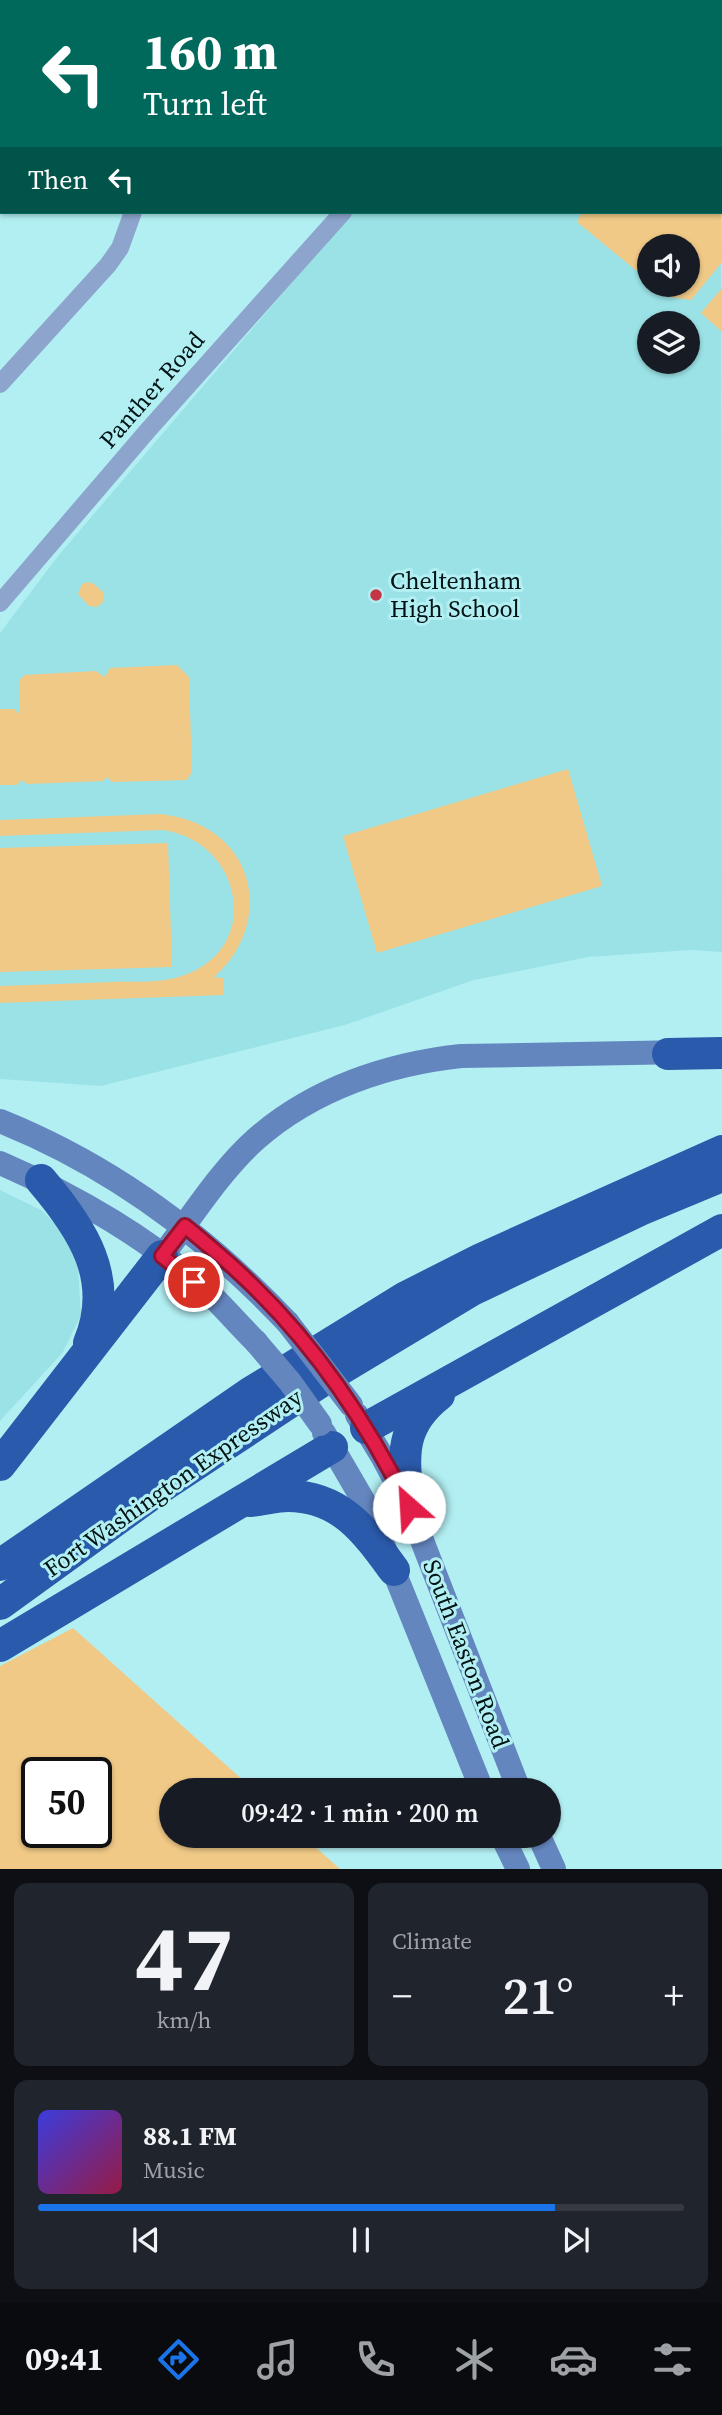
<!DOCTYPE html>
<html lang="en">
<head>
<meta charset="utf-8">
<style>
  :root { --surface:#171b24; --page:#20242c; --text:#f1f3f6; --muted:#9ea1a6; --line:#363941; --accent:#1a73e8 }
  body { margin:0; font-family:"Source Serif 4",serif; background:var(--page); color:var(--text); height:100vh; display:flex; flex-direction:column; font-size:26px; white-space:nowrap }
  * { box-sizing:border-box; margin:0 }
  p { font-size:23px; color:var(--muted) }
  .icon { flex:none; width:38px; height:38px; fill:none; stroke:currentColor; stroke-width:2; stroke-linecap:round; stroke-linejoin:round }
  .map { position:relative; height:1869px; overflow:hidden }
  .details { display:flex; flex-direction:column; gap:14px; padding:14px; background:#0d0f14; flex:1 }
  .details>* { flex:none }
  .hud { position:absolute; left:0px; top:0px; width:723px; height:214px; box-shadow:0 2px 5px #0004; background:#00695c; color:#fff; overflow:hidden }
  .buttons { position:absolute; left:637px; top:234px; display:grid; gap:14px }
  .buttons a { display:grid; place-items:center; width:63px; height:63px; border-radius:50%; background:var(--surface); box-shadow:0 2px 5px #0004; font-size:35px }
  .speed { position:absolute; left:21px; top:1757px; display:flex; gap:14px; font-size:35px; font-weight:700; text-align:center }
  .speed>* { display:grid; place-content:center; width:91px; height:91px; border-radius:50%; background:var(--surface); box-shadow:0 2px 5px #0004; line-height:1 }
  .speed .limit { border:4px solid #111; border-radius:10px; background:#fff; color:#111 }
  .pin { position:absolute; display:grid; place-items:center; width:60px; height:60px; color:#fff; margin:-30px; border:4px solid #fff; border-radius:50%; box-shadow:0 2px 7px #0007 }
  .me { position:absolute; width:77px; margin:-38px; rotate:334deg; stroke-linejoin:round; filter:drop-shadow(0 0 5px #0008) }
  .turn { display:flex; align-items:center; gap:24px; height:147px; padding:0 28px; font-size:32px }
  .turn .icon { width:91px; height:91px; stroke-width:2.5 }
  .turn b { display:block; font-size:49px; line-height:60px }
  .then { display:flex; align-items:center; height:66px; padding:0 28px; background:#0003; gap:14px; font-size:26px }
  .big { font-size:52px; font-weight:600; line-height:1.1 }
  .details .card { flex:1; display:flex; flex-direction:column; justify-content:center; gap:10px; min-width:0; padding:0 24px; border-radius:14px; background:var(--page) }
  .details .dial { align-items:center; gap:0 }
  .dial b { font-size:91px; line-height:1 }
  .song { display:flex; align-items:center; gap:21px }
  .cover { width:84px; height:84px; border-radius:10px; background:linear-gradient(135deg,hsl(240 70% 55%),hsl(340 70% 35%)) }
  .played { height:7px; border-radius:4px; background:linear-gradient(90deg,var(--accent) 80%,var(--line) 80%) }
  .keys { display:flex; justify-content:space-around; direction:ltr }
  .heat { display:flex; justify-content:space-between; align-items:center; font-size:38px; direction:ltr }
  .details .tiles { flex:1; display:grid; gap:14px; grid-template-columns:1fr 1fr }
  .card:last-child { grid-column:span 2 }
  .trip { position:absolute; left:159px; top:1778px; width:402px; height:70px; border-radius:35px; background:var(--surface); box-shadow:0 2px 5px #0004; font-weight:600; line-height:70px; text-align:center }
  .menu { display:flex; height:112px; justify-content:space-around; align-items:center; background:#090b0e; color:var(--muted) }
  .menu .icon { width:49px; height:49px }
  .menu .selected { color:var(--accent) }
  .menu b { font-size:32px; color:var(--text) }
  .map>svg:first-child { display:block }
</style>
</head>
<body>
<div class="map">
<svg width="722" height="1869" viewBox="0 0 722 1869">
  <rect width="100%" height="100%" fill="#b2eff3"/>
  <g fill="#9be2e6" fill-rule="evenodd">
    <path d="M721,87L722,952L691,950L588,957L474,980L345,1025L101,1086L0,1079V633L58,556L352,212H721ZM649,247H688V285H649ZM649,324H688V362H649Z"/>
    <polygon points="0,1190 41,1210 66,1234 78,1267 81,1315 63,1352 0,1421"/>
  </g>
  <g fill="#f0c987" fill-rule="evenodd">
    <polygon points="721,156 722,262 691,300 669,297 655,285 688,285 688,247 649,247 649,281 577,222 582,212 721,212"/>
    <polygon points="722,288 722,332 701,313"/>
    <polygon points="88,582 94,584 103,592 103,602 97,607 89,606 78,594 82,584"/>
    <polygon points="177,665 189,677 192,772 187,780 112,782 107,777 103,781 27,784 22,780 17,785 0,785 0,709 14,709 20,714 19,681 24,675 96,671 105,677 110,668"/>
    <polygon points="568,769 602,886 377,953 343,836"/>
    <path d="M161,814C173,816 186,818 198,824C263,854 265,933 214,977L223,978V995L0,1003V986C38,985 75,983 113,982C139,981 167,984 192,972C263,939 238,839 162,830L0,836V820Z"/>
    <polygon points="168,843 172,967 0,972 0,848"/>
    <path d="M73,1628L254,1790H172V1836H303L340,1869H0V1666ZM37,1773H96V1832H37Z"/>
  </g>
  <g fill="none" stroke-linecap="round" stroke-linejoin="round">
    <g stroke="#8da5cc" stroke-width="18">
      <polyline points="530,2 531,0"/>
      <polyline points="0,59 2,60"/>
      <polyline points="0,384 108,265 120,248 133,212"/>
      <polyline points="0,603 149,429 343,212"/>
    </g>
    <g stroke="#6486bf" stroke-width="24">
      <polyline points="624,0 626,2"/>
      <polyline points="721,86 722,87"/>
      <path d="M0,1121C112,1166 206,1236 288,1323"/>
      <path d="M0,1163C74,1195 153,1240 212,1296C227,1311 241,1327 256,1342"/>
      <path d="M162,1256C191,1218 220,1171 256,1139C313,1089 387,1064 461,1056L686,1052"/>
      <polyline points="357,1415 382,1456 409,1507 519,1790"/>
      <polyline points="324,1433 370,1512 482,1790"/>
      <polyline points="502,1836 518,1869"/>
      <polyline points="539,1836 554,1869"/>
    </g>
    <g stroke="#2a5aab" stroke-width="32">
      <polyline points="668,1054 722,1053"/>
      <path d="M41,1180C82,1228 116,1279 89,1343"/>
      <polyline points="366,1428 722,1230"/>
      <polyline points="0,1465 162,1256"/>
      <path d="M250,1501C263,1500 276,1496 288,1496C341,1496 366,1532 394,1570"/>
      <path d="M409,1507C404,1460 397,1428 439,1395"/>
      <polyline points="0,1565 250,1393 406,1297 481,1259 722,1151"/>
      <polyline points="0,1604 163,1486 334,1373 472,1290 640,1210 722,1176"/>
      <polyline points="0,1646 332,1447"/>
    </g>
    <g stroke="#6486bf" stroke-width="24">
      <polyline points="288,1323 351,1405"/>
      <polyline points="256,1342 290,1382 320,1424"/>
    </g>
  </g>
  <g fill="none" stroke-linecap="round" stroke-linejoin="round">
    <defs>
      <path id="route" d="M194,1282L162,1256L185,1226C208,1245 232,1265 253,1286C318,1349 369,1426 409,1507"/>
    </defs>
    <use href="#route" stroke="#92132f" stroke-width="18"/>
    <use href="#route" stroke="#e11d48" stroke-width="12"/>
  </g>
  <circle fill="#c53543" stroke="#b2eff3" stroke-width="2.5" cx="376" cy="595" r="7"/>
  <g text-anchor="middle" stroke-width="6" stroke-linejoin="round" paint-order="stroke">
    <g font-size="24" fill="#001214" stroke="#b2eff3">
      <text transform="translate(152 390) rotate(-49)" y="8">Panther Road</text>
      <text transform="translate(173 1483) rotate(-35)" y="8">Fort Washington Expressway</text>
      <text transform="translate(466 1654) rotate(69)" y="8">South Easton Road</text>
    </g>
    <g font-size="24" fill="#001214" stroke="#b2eff3" text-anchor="start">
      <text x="390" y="589">Cheltenham<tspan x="390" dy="28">High School</tspan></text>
    </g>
  </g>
</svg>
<div class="buttons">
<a><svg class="icon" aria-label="sound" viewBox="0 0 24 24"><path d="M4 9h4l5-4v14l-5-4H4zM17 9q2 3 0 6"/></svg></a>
<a><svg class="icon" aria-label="layers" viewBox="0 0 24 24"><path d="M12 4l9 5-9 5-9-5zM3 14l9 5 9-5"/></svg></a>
</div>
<div class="speed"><div class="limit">50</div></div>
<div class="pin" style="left:194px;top:1282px;background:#d93025"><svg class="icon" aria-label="arrive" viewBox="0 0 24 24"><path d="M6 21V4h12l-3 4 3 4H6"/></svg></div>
<svg class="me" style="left:409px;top:1507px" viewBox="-20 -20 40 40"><circle r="19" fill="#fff"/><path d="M0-13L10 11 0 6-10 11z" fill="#e11d48"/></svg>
<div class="trip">09:42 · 1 min · 200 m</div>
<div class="hud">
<div class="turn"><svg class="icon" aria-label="left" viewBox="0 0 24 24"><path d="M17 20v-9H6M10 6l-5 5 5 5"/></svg><div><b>160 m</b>Turn left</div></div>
<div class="then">Then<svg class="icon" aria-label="left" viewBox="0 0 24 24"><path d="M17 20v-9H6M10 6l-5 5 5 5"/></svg></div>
</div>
</div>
<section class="details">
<div class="tiles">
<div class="card dial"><b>47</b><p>km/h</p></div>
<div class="card"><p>Climate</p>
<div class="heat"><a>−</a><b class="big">21°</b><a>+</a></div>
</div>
<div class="card">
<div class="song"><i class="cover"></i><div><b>88.1 FM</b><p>Music</p></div></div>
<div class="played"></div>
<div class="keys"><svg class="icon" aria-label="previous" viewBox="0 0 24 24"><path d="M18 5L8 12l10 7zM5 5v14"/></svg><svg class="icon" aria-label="pause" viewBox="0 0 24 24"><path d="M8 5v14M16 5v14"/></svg><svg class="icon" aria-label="next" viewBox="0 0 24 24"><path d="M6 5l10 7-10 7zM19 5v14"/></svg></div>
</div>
</div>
</section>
<nav class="menu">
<b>09:41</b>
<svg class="icon selected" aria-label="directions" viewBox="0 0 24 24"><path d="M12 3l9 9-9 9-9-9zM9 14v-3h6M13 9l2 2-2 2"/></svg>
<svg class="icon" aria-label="music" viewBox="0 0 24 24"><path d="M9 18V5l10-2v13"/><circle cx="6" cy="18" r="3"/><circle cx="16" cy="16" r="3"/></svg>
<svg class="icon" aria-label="phone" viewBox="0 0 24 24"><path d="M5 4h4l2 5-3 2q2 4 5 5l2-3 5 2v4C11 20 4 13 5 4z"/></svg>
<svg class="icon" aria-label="climate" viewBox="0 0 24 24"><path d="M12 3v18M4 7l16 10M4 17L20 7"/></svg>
<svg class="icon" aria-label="car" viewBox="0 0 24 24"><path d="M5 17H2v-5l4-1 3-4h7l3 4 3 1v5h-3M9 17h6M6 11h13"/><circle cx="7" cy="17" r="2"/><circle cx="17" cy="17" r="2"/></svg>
<svg class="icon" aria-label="filters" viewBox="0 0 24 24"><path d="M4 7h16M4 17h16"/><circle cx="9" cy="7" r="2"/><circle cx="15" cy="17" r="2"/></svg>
</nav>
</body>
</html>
